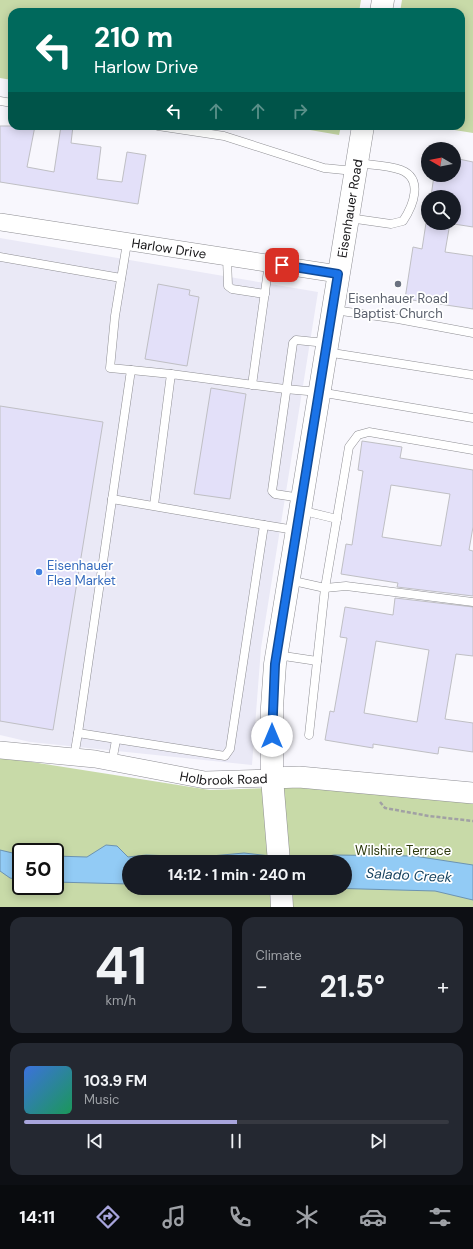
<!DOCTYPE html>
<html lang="en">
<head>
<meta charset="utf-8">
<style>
  :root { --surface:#171b24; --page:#242831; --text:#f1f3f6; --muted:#9ea1a6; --line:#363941; --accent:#a8a5dc }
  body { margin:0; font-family:"DM Sans",sans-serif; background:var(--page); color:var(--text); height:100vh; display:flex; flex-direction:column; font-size:15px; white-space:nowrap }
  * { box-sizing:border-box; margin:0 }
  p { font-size:13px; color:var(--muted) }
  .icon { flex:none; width:22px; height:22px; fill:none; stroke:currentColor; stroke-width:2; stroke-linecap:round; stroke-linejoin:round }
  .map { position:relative; height:907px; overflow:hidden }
  .side { display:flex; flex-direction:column; gap:10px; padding:10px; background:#0d0f14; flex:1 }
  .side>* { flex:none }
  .guide { position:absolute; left:8px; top:8px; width:457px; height:122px; border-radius:12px; box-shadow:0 2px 10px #0003; background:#00695c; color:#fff; overflow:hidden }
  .needle { width:26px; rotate:279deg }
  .controls { position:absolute; left:421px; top:142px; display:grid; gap:8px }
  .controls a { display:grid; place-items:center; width:40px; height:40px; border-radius:50%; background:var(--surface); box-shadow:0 2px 10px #0003; font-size:20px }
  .speed { position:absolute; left:12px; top:843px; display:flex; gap:8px; font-size:20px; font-weight:700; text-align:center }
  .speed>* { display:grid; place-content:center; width:52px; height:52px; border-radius:50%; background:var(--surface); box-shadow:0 2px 10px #0003; line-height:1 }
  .speed .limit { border:2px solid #111; border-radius:6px; background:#fff; color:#111 }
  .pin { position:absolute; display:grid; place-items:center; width:34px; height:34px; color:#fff; margin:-17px; border-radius:8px; box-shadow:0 2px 6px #0006 }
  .me { position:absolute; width:44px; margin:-22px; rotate:0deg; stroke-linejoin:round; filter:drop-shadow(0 0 3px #0008) }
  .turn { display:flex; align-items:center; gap:14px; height:84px; padding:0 20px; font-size:18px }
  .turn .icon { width:52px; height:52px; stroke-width:2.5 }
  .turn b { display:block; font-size:28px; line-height:34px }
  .lanes { display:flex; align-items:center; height:38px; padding:0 20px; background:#0003; justify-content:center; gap:20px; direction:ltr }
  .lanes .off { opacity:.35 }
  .big { font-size:30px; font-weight:700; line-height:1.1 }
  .side .widget { flex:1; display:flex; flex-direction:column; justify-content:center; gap:6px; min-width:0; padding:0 14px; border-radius:12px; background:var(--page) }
  .side .dial { align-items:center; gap:0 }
  .dial b { font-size:52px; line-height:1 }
  .song { display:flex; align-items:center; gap:12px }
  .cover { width:48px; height:48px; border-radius:6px; background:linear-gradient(135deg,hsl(220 70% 55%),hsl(150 70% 35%)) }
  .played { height:4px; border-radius:2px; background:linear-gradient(90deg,var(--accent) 50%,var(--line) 50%) }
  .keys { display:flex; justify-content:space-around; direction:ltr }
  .heat { display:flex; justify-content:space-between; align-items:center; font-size:22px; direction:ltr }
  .side .tiles { flex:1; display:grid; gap:10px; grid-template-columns:1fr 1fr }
  .widget:last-child { grid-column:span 2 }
  .trip { position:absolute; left:122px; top:855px; width:230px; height:40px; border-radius:20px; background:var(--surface); box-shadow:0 2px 10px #0003; font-weight:700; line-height:40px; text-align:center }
  .tab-bar { display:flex; height:64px; justify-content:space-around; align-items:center; background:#090b0e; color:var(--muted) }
  .tab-bar .icon { width:28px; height:28px }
  .tab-bar .current { color:var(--accent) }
  .tab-bar b { font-size:18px; color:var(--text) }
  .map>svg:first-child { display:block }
</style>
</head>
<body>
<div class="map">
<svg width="473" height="907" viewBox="0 0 473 907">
  <rect width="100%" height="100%" fill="#f8f7fd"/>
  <polygon fill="#eae9f6" points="0,238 318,292 261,648 252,765 30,742 0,735"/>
  <g fill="#c8daa8" fill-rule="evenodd">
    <polygon points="0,0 361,0 359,12 12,12 12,80 0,78"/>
    <polygon points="402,0 473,0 473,133 430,126 461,126 461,12 400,12"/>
    <polygon points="287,126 341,126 339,135"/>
    <path d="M0,757L210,790L299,787L473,799V907H0ZM21,852H55V886H21ZM129,862H345V888H129Z"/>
  </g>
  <g fill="#92cbf5" stroke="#6c93b1">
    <polygon points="106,845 117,846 128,857 146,855 200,857 244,853 306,860 334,855 414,856 473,865 473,900 435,891 326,888 345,888 345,862 129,862 129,884 55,882 55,856 87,857"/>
    <polygon points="0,850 21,855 21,880 10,878 0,871"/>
  </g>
  <g fill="#e3e0f9" stroke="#bfbfc4" fill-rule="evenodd">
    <polygon points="0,126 35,126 27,167 54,172 61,126 73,126 71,143 101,147 97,179 122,182 127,152 146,155 138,204 0,182"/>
    <polygon points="454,158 473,162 473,227 454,224 454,197 431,197 434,175 454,175"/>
    <polygon points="426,223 450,223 445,252 473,256 473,309 405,299 413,247 422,249"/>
    <polygon points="158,284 190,290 189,295 199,297 187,366 145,359"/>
    <polygon points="211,388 246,394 230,499 194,494"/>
    <polygon points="0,406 103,422 53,730 0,721"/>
    <path d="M362,441L402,447L400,458L473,470V527L469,550L473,551V596L397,587L398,583L341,574L346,544L352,545L363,471L358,470ZM391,485L450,494L441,546L382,537Z"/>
    <path d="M395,598L473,607V656L456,654L445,719L473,723V752L439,747L438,754L373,744V748L325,740L330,711L334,712L347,638L340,637L345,607L393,615ZM376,641L429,650L417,722L364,713Z"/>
  </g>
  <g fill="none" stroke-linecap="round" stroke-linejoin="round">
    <defs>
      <g id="service">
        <polyline points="0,101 12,103"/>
        <polyline points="158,126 224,136 324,168 354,171"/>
        <path d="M349,218L391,224L403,221C413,206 424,179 401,170C388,165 371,165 357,163"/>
        <polyline points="127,243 115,316 110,368 131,370"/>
        <polyline points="0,257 121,278"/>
        <polyline points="227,257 228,286 232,289 265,294"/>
        <polyline points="334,310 398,319 473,333"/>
        <polyline points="326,352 473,375"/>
        <polyline points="171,374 131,370 78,733 225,756 230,749 264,525 295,530"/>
        <polyline points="252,385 269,263"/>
        <polyline points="301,498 275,494 272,491 293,343 296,340 326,343"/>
        <polyline points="112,499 264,525"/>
        <polyline points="154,505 171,374 285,389 319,392 473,418"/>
        <polyline points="300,510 337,519"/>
        <polyline points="289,580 325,588 346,586 473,602"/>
        <polyline points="277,655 317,661"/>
        <polyline points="309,735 325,588 349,447 358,435 369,432 473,450"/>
        <polyline points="74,757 78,733"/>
        <polyline points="112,762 116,740"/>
      </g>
      <g id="minor">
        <path id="s1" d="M0,222L338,274"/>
        <path id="s2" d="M0,750L95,759L205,780L272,778"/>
      </g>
      <polyline id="tertiary" points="272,778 299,777 473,793"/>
      <g id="secondary">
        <polyline points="381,12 383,0"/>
        <path id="s3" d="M279,862L272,778V707L275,664L363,126"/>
        <polyline points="281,888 282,907"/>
      </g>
    </defs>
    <use href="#service" stroke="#8e8e93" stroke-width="9"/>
    <use href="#minor" stroke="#8e8e93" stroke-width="18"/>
    <use href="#tertiary" stroke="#8e8e93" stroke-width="22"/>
    <use href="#secondary" stroke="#8e8e93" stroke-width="23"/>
    <polyline stroke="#a1a0a4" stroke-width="2.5" stroke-dasharray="4 2" stroke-linecap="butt" points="380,802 385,808 429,816 473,821"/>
    <use href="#service" stroke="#fff" stroke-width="8"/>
    <use href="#minor" stroke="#fff" stroke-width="17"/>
    <use href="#tertiary" stroke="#fff" stroke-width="21"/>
    <use href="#secondary" stroke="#fff" stroke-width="22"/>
  </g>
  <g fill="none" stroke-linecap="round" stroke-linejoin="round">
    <defs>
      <polyline id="route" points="272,736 275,664 338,274 282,265"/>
    </defs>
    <use href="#route" stroke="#114b97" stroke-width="10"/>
    <use href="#route" stroke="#1a73e8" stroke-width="7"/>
  </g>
  <circle fill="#6b7280" stroke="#fff" stroke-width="1.5" cx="398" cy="284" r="4"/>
  <circle fill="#3f7fe0" stroke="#fff" stroke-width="1.5" cx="39" cy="572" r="4"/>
  <g text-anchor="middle" stroke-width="3.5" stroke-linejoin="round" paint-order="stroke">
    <g font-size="13" fill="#121113" stroke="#fff">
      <text dy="5" stroke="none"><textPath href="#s3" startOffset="660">Eisenhauer Road</textPath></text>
      <text dy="5" stroke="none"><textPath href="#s1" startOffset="171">Harlow Drive</textPath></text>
      <text dy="5" stroke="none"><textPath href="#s2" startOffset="226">Holbrook Road</textPath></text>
    </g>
    <g font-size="13" fill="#5b616d" stroke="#fff">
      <text x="398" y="303">Eisenhauer Road<tspan x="398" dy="15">Baptist Church</tspan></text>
    </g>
    <g font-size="13" fill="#366cbe" stroke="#fff" text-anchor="start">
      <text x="47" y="570">Eisenhauer<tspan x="47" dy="15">Flea Market</tspan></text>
    </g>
    <g font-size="13" fill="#2d3a0d" stroke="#fff">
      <text x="403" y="855">Wilshire Terrace</text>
    </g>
    <g font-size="14" font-style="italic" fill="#184460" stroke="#fff">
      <text transform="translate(409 875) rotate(3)" y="5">Salado Creek</text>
    </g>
  </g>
</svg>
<div class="controls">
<a><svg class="needle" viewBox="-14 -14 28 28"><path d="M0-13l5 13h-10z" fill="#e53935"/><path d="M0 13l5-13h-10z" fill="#9ea1a6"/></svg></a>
<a><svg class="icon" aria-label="search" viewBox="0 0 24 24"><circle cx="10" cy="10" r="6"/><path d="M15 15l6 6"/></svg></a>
</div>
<div class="speed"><div class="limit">50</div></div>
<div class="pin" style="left:282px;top:265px;background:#d93025"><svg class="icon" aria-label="arrive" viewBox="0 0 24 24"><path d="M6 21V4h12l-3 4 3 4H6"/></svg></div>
<svg class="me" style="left:272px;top:736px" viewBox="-20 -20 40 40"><circle r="19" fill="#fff"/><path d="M0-13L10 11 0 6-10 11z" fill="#1a73e8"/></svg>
<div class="trip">14:12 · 1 min · 240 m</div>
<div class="guide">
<div class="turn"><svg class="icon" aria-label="left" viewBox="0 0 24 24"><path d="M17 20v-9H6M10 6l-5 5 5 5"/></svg><div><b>210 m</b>Harlow Drive</div></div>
<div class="lanes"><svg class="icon" aria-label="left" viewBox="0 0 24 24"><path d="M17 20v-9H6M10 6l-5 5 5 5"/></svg><svg class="icon off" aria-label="ahead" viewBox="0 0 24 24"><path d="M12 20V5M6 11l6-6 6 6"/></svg><svg class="icon off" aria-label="ahead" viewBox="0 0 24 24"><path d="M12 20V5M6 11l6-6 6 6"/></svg><svg class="icon off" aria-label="right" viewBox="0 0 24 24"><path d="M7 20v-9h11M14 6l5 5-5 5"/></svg></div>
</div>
</div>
<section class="side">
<div class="tiles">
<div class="widget dial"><b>41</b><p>km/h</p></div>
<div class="widget"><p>Climate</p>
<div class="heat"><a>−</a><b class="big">21.5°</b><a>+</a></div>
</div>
<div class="widget">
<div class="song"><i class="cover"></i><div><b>103.9 FM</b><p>Music</p></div></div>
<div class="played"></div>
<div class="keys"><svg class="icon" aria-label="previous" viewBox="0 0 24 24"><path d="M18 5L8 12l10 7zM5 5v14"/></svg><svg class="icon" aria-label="pause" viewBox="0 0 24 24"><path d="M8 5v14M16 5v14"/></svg><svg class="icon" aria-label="next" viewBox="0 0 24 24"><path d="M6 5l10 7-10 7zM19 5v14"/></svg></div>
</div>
</div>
</section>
<nav class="tab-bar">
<b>14:11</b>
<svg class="icon current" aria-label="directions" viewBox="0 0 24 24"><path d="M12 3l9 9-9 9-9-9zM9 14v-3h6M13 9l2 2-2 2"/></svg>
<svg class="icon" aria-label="music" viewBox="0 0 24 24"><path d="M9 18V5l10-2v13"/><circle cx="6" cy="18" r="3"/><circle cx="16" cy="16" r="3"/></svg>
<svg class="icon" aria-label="phone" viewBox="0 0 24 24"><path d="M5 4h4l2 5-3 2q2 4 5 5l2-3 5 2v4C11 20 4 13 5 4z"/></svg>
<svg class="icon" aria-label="climate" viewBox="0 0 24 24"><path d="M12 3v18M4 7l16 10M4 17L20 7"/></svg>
<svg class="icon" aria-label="car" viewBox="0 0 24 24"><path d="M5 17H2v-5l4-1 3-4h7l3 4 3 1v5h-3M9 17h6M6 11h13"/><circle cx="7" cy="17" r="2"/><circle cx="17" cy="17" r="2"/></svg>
<svg class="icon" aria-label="filters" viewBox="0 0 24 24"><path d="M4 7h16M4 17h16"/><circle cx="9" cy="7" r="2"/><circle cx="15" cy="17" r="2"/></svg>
</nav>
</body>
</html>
